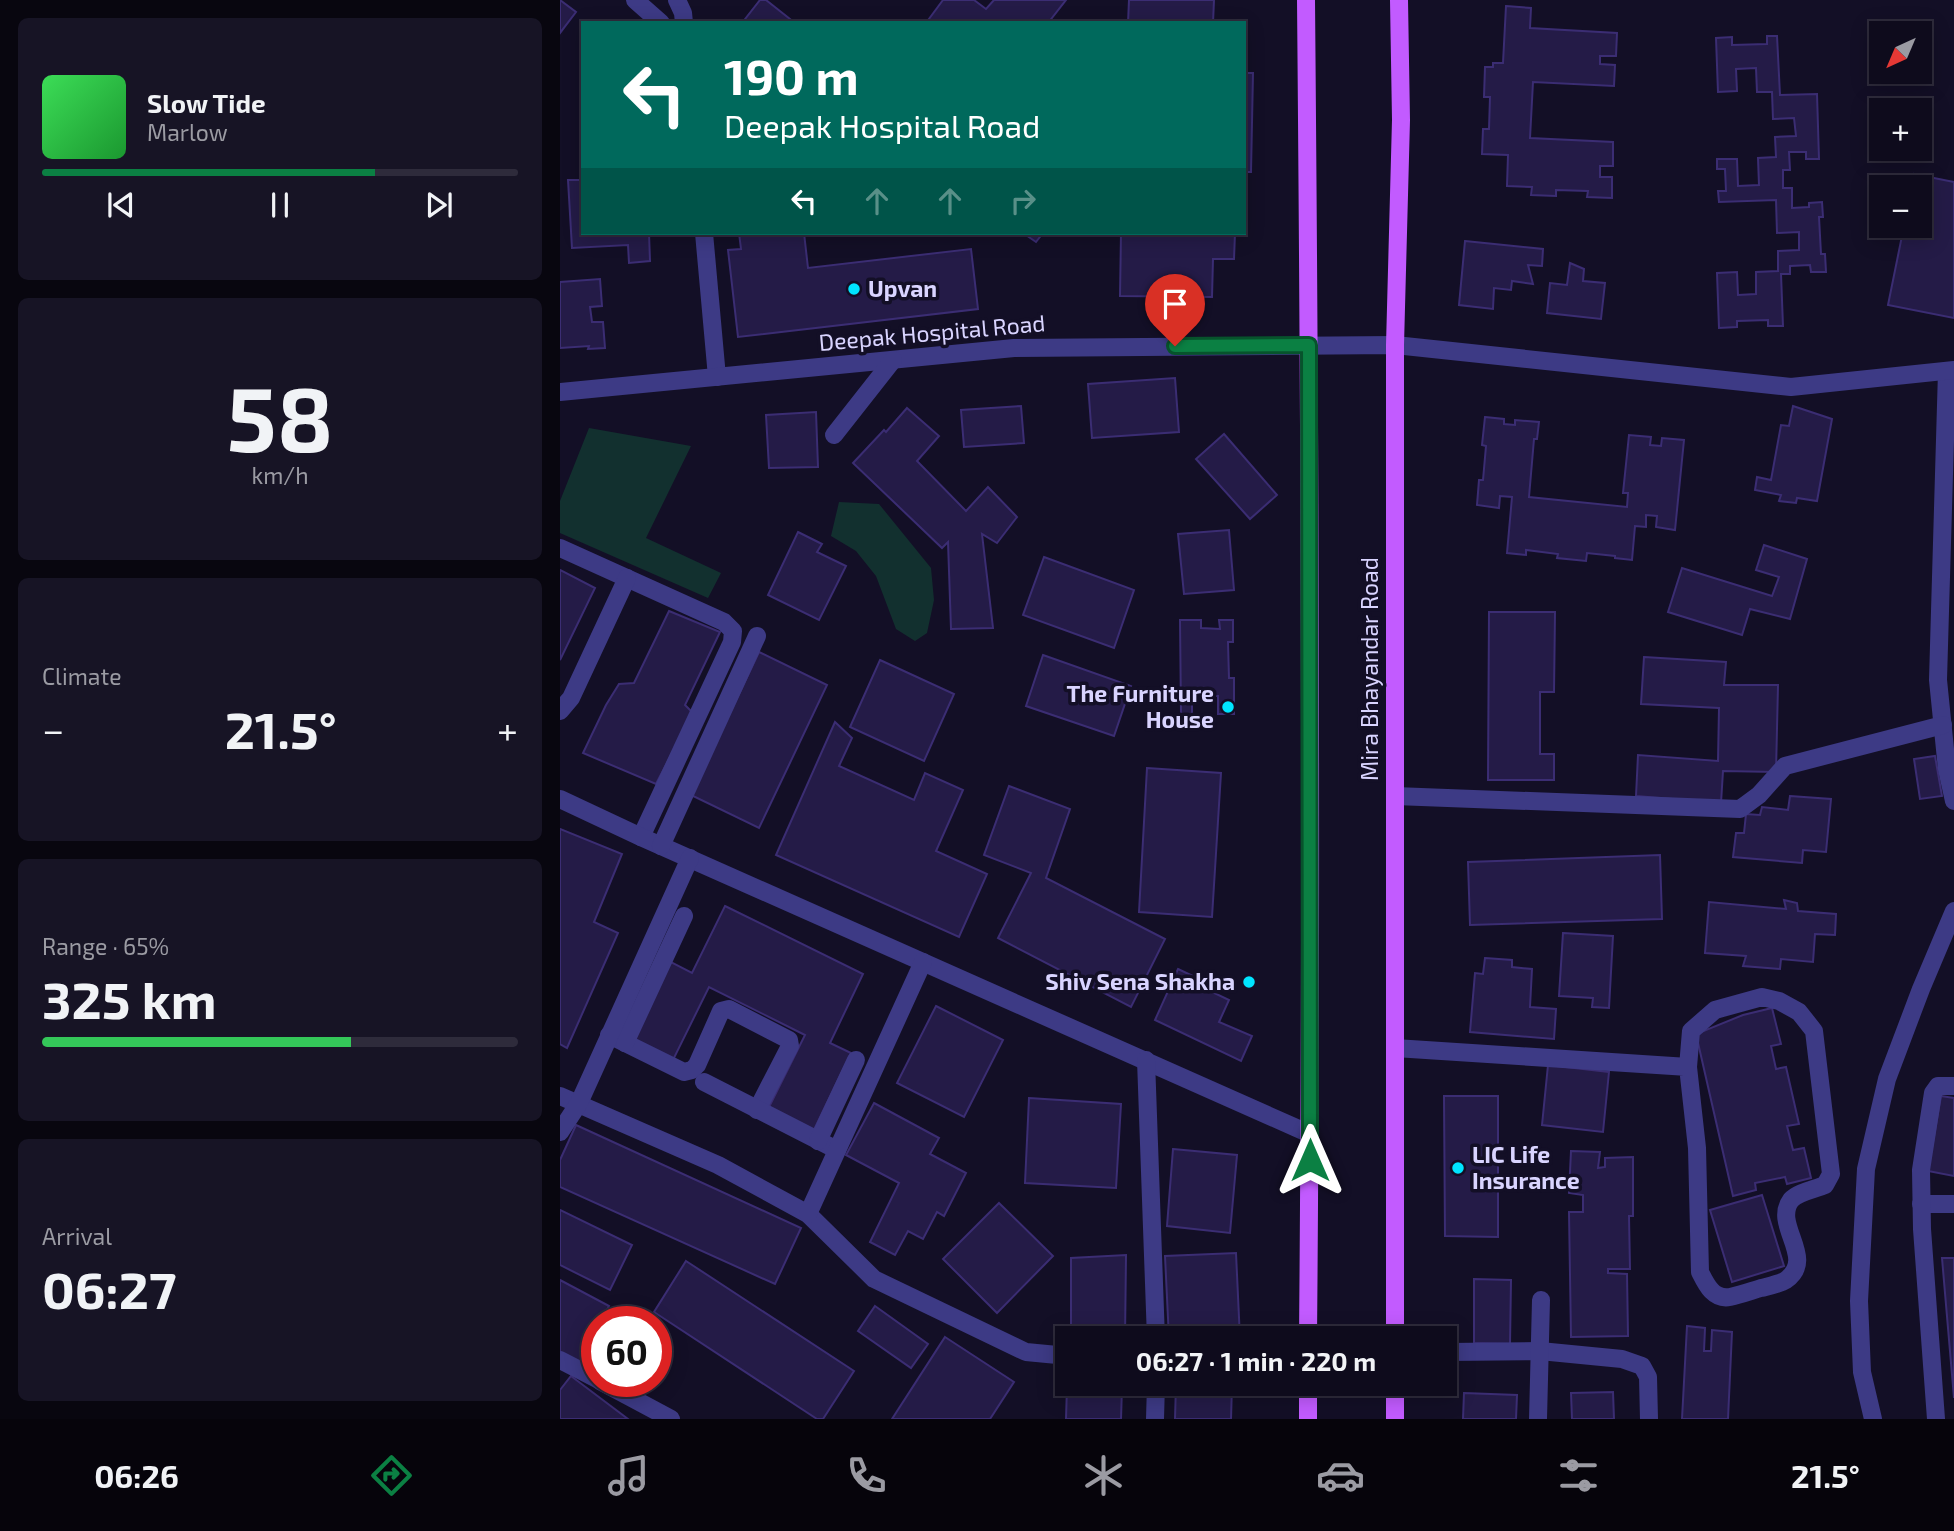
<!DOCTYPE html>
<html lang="en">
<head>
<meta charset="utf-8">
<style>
  :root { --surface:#0e0b1c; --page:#171425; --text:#f1f3f6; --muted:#9b9ba3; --line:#2e2b3b; --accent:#0b8043 }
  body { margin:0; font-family:"Exo 2",sans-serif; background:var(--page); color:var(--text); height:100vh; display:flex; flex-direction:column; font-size:26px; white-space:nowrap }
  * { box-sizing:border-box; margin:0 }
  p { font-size:23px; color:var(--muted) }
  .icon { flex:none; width:38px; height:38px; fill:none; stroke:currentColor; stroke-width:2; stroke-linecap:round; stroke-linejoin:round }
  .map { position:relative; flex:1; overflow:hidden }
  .sheet { display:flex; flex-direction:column; gap:18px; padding:18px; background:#08060f; width:560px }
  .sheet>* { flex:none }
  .banner { position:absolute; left:21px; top:21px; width:665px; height:214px; border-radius:0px; box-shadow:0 4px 18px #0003,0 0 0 2px var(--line); background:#00695c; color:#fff; overflow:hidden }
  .needle { width:46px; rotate:224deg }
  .tools { position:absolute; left:1309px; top:21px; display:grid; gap:14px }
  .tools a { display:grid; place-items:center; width:63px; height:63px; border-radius:0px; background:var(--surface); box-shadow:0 4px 18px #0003,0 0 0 2px var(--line); font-size:35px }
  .speed { position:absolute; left:21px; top:1306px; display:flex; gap:14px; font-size:35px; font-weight:700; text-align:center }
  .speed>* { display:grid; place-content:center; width:91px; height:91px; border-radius:50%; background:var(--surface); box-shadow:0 4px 18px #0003,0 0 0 2px var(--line); line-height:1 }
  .speed .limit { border:10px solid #d22; background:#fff; color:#111 }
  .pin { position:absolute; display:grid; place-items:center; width:60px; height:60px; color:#fff; margin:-72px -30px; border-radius:50% 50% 50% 0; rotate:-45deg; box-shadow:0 0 7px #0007 }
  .pin .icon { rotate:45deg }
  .me { position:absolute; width:77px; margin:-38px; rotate:0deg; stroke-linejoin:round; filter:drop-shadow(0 0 5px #0008) }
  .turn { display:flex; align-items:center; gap:24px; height:147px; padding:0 28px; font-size:32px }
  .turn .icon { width:91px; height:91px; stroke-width:2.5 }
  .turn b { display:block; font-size:49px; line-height:60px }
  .lanes { display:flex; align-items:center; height:66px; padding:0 28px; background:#0003; justify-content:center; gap:35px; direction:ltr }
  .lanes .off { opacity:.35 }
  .big { font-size:52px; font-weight:700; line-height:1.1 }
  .sheet .widget { flex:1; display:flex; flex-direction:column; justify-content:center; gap:10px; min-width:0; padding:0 24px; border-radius:10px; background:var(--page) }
  .sheet .dial { align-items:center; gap:0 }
  .dial b { font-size:91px; line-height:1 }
  .song { display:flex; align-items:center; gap:21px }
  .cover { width:84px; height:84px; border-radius:10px; background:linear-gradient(135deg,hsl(130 70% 55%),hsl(130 70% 35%)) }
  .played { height:7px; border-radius:4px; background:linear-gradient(90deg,var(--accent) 70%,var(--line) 70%) }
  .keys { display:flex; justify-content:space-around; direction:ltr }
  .heat { display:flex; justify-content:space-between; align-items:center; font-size:38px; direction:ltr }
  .charge { height:10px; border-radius:5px; background:linear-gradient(90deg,#34c759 65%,var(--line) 0) }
  .trip { position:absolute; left:495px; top:1326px; width:402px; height:70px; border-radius:0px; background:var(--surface); box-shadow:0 4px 18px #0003,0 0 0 2px var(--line); font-weight:700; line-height:70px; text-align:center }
  .menu { display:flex; height:112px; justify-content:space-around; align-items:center; background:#06040b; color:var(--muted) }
  .menu .icon { width:49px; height:49px }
  .menu .selected { color:var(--accent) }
  .menu b { font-size:32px; color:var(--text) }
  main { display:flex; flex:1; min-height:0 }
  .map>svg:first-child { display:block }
</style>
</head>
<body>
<main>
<section class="sheet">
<div class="widget">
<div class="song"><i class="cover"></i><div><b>Slow Tide</b><p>Marlow</p></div></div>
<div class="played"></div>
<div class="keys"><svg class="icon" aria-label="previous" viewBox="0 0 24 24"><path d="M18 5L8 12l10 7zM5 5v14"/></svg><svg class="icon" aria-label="pause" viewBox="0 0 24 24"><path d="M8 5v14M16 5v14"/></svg><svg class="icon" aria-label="next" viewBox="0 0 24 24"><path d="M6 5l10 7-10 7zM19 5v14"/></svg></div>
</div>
<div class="widget dial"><b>58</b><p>km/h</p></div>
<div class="widget"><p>Climate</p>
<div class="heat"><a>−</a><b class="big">21.5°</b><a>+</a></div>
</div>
<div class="widget"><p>Range · 65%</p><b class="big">325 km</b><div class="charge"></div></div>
<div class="widget"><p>Arrival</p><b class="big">06:27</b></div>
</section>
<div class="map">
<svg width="1394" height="1419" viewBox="0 0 1394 1419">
  <rect width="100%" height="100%" fill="#130f26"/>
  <g fill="#12302f">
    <polygon points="29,428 131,446 86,538 161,573 148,598 0,533 0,501"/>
    <polygon points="279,502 319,504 371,568 374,600 367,633 355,641 336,629 316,576 296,551 271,536"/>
  </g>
  <g fill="#241b47" stroke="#3b2d73" stroke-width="2">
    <polygon points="0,0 16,12 0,33"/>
    <polygon points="200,0 206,0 235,23 182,23"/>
    <polygon points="383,0 414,0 426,9 434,0 506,0 488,23 366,23"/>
    <polygon points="569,0 654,0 653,23 568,23"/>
    <polygon points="946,6 971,8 970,28 1057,33 1056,56 1040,56 1040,64 1055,65 1054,86 973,82 970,138 1053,142 1053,166 1040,166 1040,177 1052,177 1052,198 1027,197 1028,191 996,190 996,196 971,195 972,187 947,186 948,155 922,154 923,129 929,129 930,97 924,97 925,67 933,67 933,63 943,63"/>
    <polygon points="1207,36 1217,36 1220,95 1257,94 1259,159 1246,159 1246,152 1229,152 1230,170 1223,170 1223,188 1232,188 1232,208 1249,207 1249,203 1262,202 1263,217 1259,217 1261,254 1265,254 1266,272 1251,272 1250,265 1230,266 1230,274 1221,274 1223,326 1208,326 1208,320 1177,321 1177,327 1159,328 1157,273 1177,272 1178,295 1196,294 1196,272 1218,271 1218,251 1239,250 1239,232 1217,233 1216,200 1159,202 1158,191 1166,191 1165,169 1157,169 1157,159 1177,159 1178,186 1199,185 1198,158 1216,157 1215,137 1236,136 1234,118 1213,119 1212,92 1197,92 1196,68 1176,69 1177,91 1158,92 1156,38 1172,37 1172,45 1207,44"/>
    <polygon points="684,73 693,73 691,172 684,172"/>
    <polygon points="1354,174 1394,182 1394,318 1328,305 1344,226 1360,226 1360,187 1351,187"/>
    <polygon points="8,180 23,180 23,233 89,233 90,261 69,263 68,245 12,248"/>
    <polygon points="179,233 244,233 248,268 411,249 418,309 178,337 168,250 181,249"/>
    <polygon points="463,233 483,233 476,242"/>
    <polygon points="561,233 675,233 674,259 653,259 652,297 560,296"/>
    <polygon points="905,241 983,249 982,266 968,265 973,284 952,281 951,290 934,288 933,309 899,305"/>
    <polygon points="1010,263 1024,269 1023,281 1045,283 1041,319 987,313 990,283 1007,285"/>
    <polygon points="40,279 42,306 30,307 32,322 43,322 45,348 28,349 29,346 0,348 0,282"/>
    <polygon points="615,378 619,432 532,438 528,384"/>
    <polygon points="461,406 464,443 404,447 401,410"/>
    <polygon points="1233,406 1272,419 1257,501 1237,498 1236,503 1219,501 1221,495 1195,490 1197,477 1211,480 1221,425 1229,426"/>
    <polygon points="347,408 379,436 357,461 406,511 428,487 457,517 437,543 422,534 433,628 391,629 388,542 382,548 293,463 324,430 326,432"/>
    <polygon points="256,412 258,467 209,468 206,415"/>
    <polygon points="925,417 944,419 944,424 955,425 955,420 979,422 977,439 974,439 969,497 1067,507 1068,493 1063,493 1069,435 1091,437 1090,445 1101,446 1102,438 1124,440 1115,530 1096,527 1097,516 1086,515 1086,527 1075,526 1072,560 1055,558 1055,556 1027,553 1026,561 997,558 998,554 966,550 966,555 947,553 952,497 940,496 939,508 917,505 919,480 923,480 926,446 922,445"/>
    <polygon points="664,434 717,495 690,519 636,459"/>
    <polygon points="669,530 674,590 624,594 618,534"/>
    <polygon points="238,532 262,544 257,552 286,566 259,620 208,595"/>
    <polygon points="1204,545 1247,559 1230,619 1190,609 1182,635 1108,612 1122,568 1212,596 1219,577 1196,570"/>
    <polygon points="484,557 574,590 554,648 463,615"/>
    <polygon points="0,570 35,588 0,660"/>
    <polygon points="109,611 160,632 125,705 133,713 96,784 23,753 46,705 59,684 74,683"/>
    <polygon points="929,612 995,612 994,692 980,692 980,754 994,754 994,780 928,780"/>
    <polygon points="620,620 641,620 641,628 660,629 659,620 673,620 673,642 668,642 669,678 674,678 674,714 658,714 658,696 632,696 632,714 621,714"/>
    <polygon points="199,652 267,685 199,828 131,795"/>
    <polygon points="483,655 571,686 554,736 466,706"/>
    <polygon points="1084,657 1166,662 1164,685 1218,685 1216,772 1163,771 1161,803 1076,796 1078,755 1158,761 1159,708 1081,704"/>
    <polygon points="320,660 394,694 364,761 290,727"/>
    <polygon points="275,722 292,738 279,766 354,800 365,773 403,790 376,851 427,874 399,937 216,855"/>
    <polygon points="1375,756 1382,796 1360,799 1354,759"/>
    <polygon points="587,768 661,773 652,917 579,912"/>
    <polygon points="449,786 510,809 486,878 605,939 571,1007 438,938 471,873 424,855"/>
    <polygon points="1230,796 1271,799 1266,852 1243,850 1242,863 1173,857 1176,833 1184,833 1186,814 1200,815 1202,807 1228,810"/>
    <polygon points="0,829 62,854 34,922 58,933 7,1048 0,1044"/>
    <polygon points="1100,855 1102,919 910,925 908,862"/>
    <polygon points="1224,900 1237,903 1238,911 1276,914 1275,935 1255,934 1253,962 1221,959 1220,969 1183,966 1186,956 1145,953 1149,902 1226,909"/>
    <polygon points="165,906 303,974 270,1043 291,1053 252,1134 207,1111 245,1035 149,987 111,1064 69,1043 109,961 132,973"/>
    <polygon points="1003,933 1053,936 1049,1008 1032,1007 1033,998 999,996"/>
    <polygon points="925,958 952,960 952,967 972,969 970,1007 996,1009 994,1039 910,1032 915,973 923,974"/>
    <polygon points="618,969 652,985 650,991 669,1000 659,1022 692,1036 681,1061 595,1020"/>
    <polygon points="376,1006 443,1040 404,1117 337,1083"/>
    <polygon points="1212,1008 1221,1044 1211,1046 1216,1069 1226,1067 1239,1124 1227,1126 1233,1150 1244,1148 1251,1178 1227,1184 1225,1177 1195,1183 1196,1190 1173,1196 1136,1034 1183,1015"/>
    <polygon points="988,1065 1049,1072 1043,1132 982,1125"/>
    <polygon points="884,1096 938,1096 938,1237 885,1236"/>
    <polygon points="1381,1096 1394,1098 1394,1176 1368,1171"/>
    <polygon points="469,1098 561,1104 556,1188 465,1183"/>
    <polygon points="314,1103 379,1138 370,1154 406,1173 384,1216 377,1212 363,1239 348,1231 335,1255 310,1242 339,1183 286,1155"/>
    <polygon points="16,1125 241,1228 215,1284 0,1187 0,1160"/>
    <polygon points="613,1149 677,1155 670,1233 607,1226"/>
    <polygon points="1011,1151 1040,1152 1038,1168 1045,1167 1045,1158 1073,1157 1073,1216 1069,1216 1070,1269 1048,1269 1048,1273 1067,1274 1068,1336 1011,1337 1009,1212 1023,1212 1023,1195 1009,1193"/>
    <polygon points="1202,1195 1224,1266 1172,1282 1150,1210"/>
    <polygon points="439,1203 493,1256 437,1313 383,1259"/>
    <polygon points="0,1210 72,1245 50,1290 0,1265"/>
    <polygon points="676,1253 680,1339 609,1339 605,1256"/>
    <polygon points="566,1255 565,1339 511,1339 511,1258"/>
    <polygon points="1382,1258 1394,1258 1394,1398"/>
    <polygon points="126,1261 294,1371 263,1419 257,1419 94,1312"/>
    <polygon points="914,1279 951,1280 950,1344 914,1343"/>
    <polygon points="0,1280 49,1306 41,1321 37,1321 37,1330 34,1336 37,1338 37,1371 0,1352"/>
    <polygon points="315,1306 368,1344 351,1368 298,1331"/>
    <polygon points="1127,1326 1145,1328 1144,1351 1151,1351 1152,1330 1172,1332 1168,1419 1122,1419"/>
    <polygon points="385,1337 454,1382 430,1419 332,1419"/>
    <polygon points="11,1376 68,1419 0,1419 0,1390"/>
    <polygon points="616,1384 672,1385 671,1419 615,1419"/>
    <polygon points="507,1386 562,1387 561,1419 506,1419"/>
    <polygon points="1053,1392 1054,1419 1012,1419 1011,1393"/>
    <polygon points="904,1393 957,1395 956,1419 903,1419"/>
  </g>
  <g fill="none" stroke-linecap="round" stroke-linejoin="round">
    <g stroke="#3d3a85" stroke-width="18">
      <polyline points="75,0 101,23"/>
      <polyline points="117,0 123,13 124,23"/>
      <polyline points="144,233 157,377"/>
      <polyline points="1387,371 1378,680 1387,769 1394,801"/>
      <polyline points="0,392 454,348 835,345 1231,387 1394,370"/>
      <polyline points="274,435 333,360"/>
      <polyline points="0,548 164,622 173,631 172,642 81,837"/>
      <polyline points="0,711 11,698 67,578"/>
      <polyline points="835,796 1180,809 1199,795 1225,766 1383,725"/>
      <polyline points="0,799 81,837 750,1134"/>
      <polyline points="101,846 197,636"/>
      <polyline points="49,1035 124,1072 132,1070 137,1065 161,1011 169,1009 229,1040 230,1046 197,1110"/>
      <polyline points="65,1043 124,916"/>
      <path d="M835,1048L1128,1067L1131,1031L1155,1010L1202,997L1219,1001L1239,1012L1254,1031L1271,1174L1265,1185C1256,1189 1238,1192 1231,1200C1212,1225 1257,1258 1226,1280C1220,1284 1209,1286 1201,1288C1191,1291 1180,1295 1170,1297C1153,1300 1146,1284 1140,1272L1137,1148L1128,1067"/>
      <polyline points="586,1060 596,1339"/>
      <polyline points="144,1082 277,1150"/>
      <polyline points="0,1096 158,1165 248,1214 314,1279 466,1352 508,1356"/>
      <polyline points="0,1132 19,1103 130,858"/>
      <polyline points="258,1141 296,1060"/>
      <polyline points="1361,1204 1394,1204"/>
      <polyline points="248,1214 363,962"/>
      <polyline points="886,1352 980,1351 1062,1359 1082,1366 1088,1377 1089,1419"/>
      <polyline points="0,1360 37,1379"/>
      <polyline points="40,1381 111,1419"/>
      <polyline points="595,1419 596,1384"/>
      <polyline points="978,1419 981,1300"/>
      <polyline points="1313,1419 1302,1372 1299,1301 1306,1169 1327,1079 1361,989 1394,911"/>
      <polyline points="1376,1419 1362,1229 1361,1170 1373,1093 1378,1086 1394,1086"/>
    </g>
    <g stroke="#c25bff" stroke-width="18">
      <path d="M746,0C750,446 752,893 748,1339"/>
      <polyline points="835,1339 835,345 841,120 839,0"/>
      <polyline points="835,1384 835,1419"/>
      <polyline points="748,1419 748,1384"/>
    </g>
  </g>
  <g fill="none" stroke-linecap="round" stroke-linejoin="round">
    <defs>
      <polyline id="route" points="615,346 749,345 750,1160"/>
    </defs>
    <use href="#route" stroke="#07532c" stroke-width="18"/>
    <use href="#route" stroke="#0b8043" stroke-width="12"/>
  </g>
  <g fill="#00e5ff" stroke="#130f26" stroke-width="2.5">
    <circle cx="294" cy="289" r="7"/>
    <circle cx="668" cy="707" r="7"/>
    <circle cx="689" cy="982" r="7"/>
    <circle cx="898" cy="1168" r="7"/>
  </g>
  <g text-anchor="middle" stroke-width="7" stroke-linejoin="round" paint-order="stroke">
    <g font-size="23" font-weight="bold" fill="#d9d4ff" stroke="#130f26" text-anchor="start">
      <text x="308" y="297">Upvan</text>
      <text x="654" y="702" text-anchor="end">The Furniture<tspan x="654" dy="26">House</tspan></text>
      <text x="675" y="990" text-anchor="end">Shiv Sena Shakha</text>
      <text x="912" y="1163">LIC Life<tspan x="912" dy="26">Insurance</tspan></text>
    </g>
    <g font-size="23" fill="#d9d4ff" stroke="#130f26">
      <text transform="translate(372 333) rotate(-5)" y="8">Deepak Hospital Road</text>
      <text transform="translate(810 669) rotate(-90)" y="8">Mira Bhayandar Road</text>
    </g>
  </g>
</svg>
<div class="tools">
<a><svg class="needle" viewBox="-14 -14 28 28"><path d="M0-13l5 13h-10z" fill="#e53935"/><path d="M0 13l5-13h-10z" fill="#9b9ba3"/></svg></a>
<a>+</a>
<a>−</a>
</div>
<div class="speed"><div class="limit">60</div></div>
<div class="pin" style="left:615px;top:346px;background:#d93025"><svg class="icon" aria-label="arrive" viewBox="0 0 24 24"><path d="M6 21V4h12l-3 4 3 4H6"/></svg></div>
<svg class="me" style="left:750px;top:1160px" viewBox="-20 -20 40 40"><path d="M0-17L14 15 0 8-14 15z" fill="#0b8043" stroke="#fff" stroke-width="4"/></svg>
<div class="trip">06:27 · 1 min · 220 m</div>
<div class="banner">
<div class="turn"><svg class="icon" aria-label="left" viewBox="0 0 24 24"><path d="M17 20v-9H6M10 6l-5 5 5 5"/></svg><div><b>190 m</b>Deepak Hospital Road</div></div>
<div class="lanes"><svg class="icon" aria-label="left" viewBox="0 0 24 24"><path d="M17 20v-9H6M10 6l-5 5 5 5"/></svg><svg class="icon off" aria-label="ahead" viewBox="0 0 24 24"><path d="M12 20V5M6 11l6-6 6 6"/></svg><svg class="icon off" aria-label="ahead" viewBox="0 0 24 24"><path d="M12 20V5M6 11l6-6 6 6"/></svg><svg class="icon off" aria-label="right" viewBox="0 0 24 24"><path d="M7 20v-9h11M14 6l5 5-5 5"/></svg></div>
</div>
</div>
</main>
<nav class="menu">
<b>06:26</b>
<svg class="icon selected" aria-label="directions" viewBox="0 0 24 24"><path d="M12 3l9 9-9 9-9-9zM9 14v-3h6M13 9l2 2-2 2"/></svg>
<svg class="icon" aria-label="music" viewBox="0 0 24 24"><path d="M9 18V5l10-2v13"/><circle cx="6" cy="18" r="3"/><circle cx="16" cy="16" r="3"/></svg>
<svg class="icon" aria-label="phone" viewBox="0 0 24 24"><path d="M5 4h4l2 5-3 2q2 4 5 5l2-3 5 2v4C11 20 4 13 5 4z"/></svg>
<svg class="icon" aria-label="climate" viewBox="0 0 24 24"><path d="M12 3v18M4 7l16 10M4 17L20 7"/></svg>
<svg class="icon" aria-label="car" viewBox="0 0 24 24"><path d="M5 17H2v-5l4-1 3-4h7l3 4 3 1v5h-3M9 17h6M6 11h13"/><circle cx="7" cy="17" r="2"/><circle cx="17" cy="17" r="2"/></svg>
<svg class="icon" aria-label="filters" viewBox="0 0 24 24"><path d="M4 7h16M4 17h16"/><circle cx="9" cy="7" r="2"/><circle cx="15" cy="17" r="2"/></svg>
<b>21.5°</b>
</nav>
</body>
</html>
